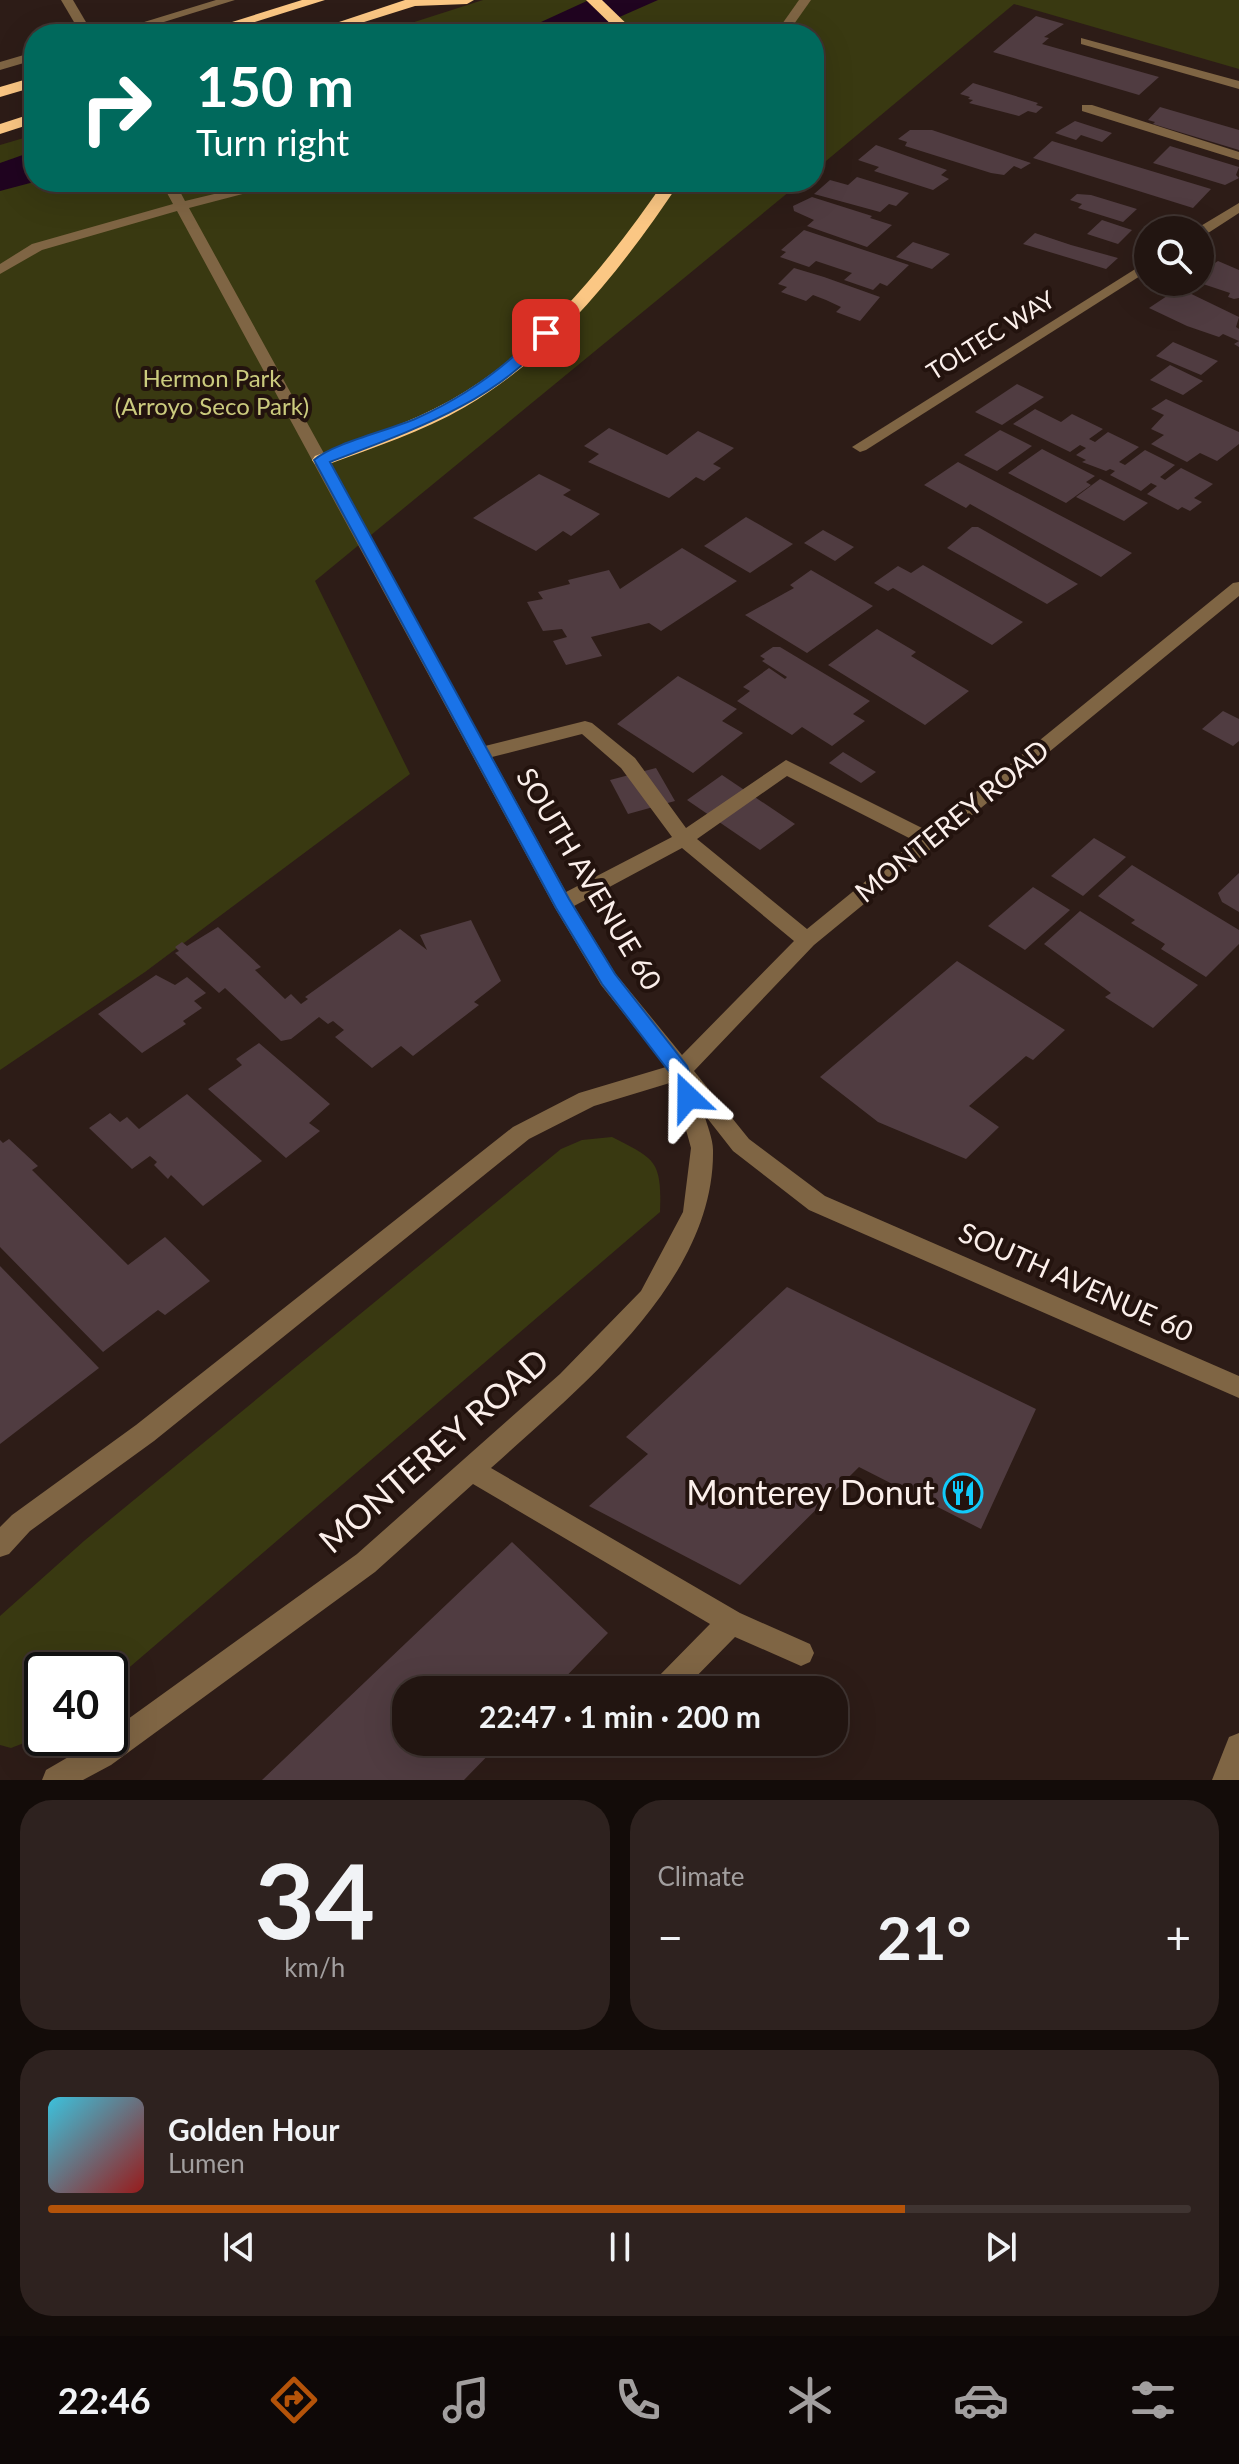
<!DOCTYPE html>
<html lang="en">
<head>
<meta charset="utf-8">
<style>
  :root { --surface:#221511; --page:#2e221f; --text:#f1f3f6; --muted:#a29f9f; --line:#3f3431; --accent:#b45309 }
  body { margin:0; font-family:Lato,sans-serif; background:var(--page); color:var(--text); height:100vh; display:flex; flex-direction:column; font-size:30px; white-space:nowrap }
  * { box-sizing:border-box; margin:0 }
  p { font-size:26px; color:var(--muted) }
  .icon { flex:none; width:44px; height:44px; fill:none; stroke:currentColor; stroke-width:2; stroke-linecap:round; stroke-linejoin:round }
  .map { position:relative; height:1780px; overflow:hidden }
  .panel { display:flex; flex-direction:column; gap:20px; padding:20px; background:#130c09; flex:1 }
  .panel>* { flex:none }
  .hud { position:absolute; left:24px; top:24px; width:800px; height:168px; border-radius:32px; box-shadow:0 8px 32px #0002,0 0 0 2px var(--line); background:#00695c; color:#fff; overflow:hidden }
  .controls { position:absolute; left:1134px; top:216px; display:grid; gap:16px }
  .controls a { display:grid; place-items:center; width:80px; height:80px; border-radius:50%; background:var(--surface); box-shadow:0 8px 32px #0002,0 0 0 2px var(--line); font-size:40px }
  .speed { position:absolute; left:24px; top:1652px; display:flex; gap:16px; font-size:40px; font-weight:700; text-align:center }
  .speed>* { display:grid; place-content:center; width:104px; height:104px; border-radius:50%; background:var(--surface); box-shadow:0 8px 32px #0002,0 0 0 2px var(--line); line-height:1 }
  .speed .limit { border:4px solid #111; border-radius:12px; background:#fff; color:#111 }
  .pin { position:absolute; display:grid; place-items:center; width:68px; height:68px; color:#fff; margin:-34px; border-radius:16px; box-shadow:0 4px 12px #0006 }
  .me { position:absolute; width:88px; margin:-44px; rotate:337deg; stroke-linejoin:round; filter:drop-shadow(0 0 6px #0008) }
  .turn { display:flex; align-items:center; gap:28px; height:168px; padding:0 40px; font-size:36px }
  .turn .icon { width:104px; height:104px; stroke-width:2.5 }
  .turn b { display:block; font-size:56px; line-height:68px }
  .big { font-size:60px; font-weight:700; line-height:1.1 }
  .panel .card { flex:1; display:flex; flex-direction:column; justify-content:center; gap:12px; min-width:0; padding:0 28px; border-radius:32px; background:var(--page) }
  .panel .dial { align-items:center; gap:0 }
  .dial b { font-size:104px; line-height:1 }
  .song { display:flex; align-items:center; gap:24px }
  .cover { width:96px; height:96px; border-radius:12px; background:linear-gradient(135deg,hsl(190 70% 55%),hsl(0 70% 35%)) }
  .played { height:8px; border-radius:4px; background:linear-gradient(90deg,var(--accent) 75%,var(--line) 75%) }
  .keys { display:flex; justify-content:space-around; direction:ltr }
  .heat { display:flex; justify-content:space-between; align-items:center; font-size:44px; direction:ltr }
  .panel .tiles { flex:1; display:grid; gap:20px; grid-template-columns:1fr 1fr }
  .card:last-child { grid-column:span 2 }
  .trip { position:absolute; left:392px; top:1676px; width:456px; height:80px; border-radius:32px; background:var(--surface); box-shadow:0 8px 32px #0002,0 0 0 2px var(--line); font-weight:700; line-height:80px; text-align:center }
  .dock { display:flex; height:128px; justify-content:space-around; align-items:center; background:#0e0807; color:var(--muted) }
  .dock .icon { width:56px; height:56px }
  .dock .on { color:var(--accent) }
  .dock b { font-size:36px; color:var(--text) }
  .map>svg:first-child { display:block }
</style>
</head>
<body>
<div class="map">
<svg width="1239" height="1780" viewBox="0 0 1239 1780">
  <rect width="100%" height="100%" fill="#2d1c17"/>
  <g fill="#393911">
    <polygon points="483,0 1239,0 1239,69 1014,4 814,171 814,34 377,34"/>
    <polygon points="34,135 34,182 801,182 315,581 410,774 145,972 0,1070 0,145"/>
    <path d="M612,1137C655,1159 662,1160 660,1212L110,1684V1670H42V1736L11,1748L0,1745V1616L84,1541L561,1149L582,1140Z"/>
  </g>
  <g fill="#200420">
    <polygon points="589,0 658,0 581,34 492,34 541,22"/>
    <polygon points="34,151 34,182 0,191 0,163"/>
  </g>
  <g fill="#503c41">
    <polygon points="1036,16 1064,24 1044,37 1049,38 1042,44 1159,77 1139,95 993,52"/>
    <polygon points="973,83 1038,103 1036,105 1043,107 1036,113 1028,111 1019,116 969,103 973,100 968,99 970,97 960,94"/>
    <polygon points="1160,107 1239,130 1239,150 1153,124 1155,122 1148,120"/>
    <polygon points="1075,121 1112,133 1102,142 1081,135 1076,140 1055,133"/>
    <polygon points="910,130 932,130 1031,163 1021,169 1014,166 1004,175 991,173 905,146 907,142 898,139"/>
    <polygon points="1052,141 1211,189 1193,208 1033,158"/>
    <polygon points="876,145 947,170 941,175 949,179 933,190 874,171 879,167 858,160"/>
    <polygon points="1170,146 1239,167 1236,175 1239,178 1225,185 1153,163"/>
    <polygon points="857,177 909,193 896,206 889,204 880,212 814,194 830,180 848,185"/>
    <polygon points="1077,194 1091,195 1137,209 1123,222 1078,208 1082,204 1070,200"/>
    <polygon points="812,197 872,216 870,218 892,225 867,247 807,226 814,220 794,211 793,206"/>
    <polygon points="1102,220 1132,230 1118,244 1087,234"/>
    <polygon points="804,230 909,265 887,286 880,283 873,290 844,280 852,273 816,261 809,267 780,257 786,252 781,250"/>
    <polygon points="1035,233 1071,245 1118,258 1106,269 1023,244"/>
    <polygon points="913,242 950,254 932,269 896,257"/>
    <polygon points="1218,261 1239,270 1239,298 1234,299 1228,297 1230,293 1200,283 1200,273"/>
    <polygon points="794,268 824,277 880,297 860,321 836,312 841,307 826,300 813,295 806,301 781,292 787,287 778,284"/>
    <polygon points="1179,288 1239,317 1236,327 1239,329 1239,347 1234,344 1239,341 1223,334 1219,337 1187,326 1149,308"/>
    <polygon points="1173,342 1218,361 1201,375 1156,356"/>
    <polygon points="1170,365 1203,381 1183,395 1150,380"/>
    <polygon points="1017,384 1044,397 1002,425 975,412"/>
    <polygon points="1166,399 1239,432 1239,444 1217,461 1200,453 1187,462 1151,444 1164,435 1151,429 1164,415 1151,409"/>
    <polygon points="1035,409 1061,422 1072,414 1103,429 1089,439 1095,442 1108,432 1139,447 1119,462 1125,465 1145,450 1175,465 1160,477 1165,480 1181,468 1213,484 1194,498 1202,502 1190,511 1182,507 1178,510 1147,494 1157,486 1151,483 1141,491 1110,475 1115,471 1110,469 1106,471 1082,462 1086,460 1076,455 1086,448 1080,445 1070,452 1013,424"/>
    <polygon points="609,428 667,455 698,431 734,448 713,464 721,468 704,481 696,477 669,498 588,462 599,454 584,446"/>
    <polygon points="1000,430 1032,446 997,471 964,455"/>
    <polygon points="1042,449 1095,476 1086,482 1091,485 1066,503 1008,473"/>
    <polygon points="958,462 1132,553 1101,577 970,504 966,508 924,485"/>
    <polygon points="539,474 571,490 563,495 600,514 571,536 563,531 536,551 473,518"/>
    <polygon points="1100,479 1148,503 1124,521 1076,497"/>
    <polygon points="746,517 793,544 750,573 704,546"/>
    <polygon points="972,527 978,527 1078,584 1047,604 947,548"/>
    <polygon points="823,530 854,547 835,561 804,543"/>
    <polygon points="682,548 737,581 661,631 649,623 591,637 602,656 566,665 553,641 567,637 562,629 543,631 527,602 543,599 538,592 570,584 568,580 609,570 620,589"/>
    <polygon points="923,565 1023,622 992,645 893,588 888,591 874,583 898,566 911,573"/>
    <polygon points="811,570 873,606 807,653 745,615 794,588 790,585"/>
    <polygon points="877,629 916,652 911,656 969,691 925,725 828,665"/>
    <polygon points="773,647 780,647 870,701 853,714 865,721 832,746 802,727 792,735 737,701 750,691 743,687 769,668 785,679 787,677 762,661 765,659 760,656"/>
    <polygon points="678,676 737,709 722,721 743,733 693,773 617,724"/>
    <polygon points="1223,711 1239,719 1239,741 1233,746 1202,729"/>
    <polygon points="843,752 876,772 861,783 829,763"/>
    <polygon points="656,768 675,801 628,814 610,780"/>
    <polygon points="722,775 795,824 760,850 687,800"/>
    <polygon points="1094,838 1126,857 1083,896 1051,876"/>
    <polygon points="1132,865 1239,930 1239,944 1206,977 1161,949 1165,944 1131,923 1135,920 1098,896"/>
    <polygon points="1239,873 1239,912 1222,902 1218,893"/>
    <polygon points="1033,887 1070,910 1025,950 988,926"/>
    <polygon points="1080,911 1198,985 1153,1028 1105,997 1111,993 1044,944"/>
    <polygon points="471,920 501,981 474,1002 479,1005 413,1056 401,1046 372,1068 335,1037 344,1030 333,1021 328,1024 319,1017 291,1039 281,1041 225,988 219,993 175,953 179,951 175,947 182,942 187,946 218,927 261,967 255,970 285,999 291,994 301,1004 308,999 305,997 400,929 427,950 420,935"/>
    <polygon points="957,961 1065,1030 1033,1060 1026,1056 969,1106 999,1127 966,1159 878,1122 820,1077"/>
    <polygon points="156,975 175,985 187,977 206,993 194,1001 202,1008 183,1021 186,1024 142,1053 98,1014"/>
    <polygon points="259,1043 330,1104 309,1123 320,1131 286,1158 208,1089 242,1065 236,1059"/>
    <polygon points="187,1094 262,1161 203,1206 171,1175 168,1179 154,1165 157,1162 150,1156 132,1169 89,1128 110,1113 120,1122 127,1117 139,1129"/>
    <polygon points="9,1139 38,1166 32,1170 128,1265 165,1237 210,1281 165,1315 158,1310 103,1352 0,1247 0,1140 3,1143"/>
    <polygon points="0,1266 99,1368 0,1444"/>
    <polygon points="787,1287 1036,1409 981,1529 859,1467 740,1585 589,1506 648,1454 626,1437"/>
    <polygon points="512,1542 608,1633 553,1690 406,1690 406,1742 501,1742 464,1780 262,1780"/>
  </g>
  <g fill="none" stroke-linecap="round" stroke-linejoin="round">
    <g fill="#7f6544" fill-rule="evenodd">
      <polygon points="61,0 73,0 93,34 81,34"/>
      <polygon points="216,0 235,0 125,34 105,34"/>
      <polygon points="799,0 811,0 787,34 775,34"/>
      <polygon points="1081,38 1239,81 1239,89 1081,44"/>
      <polygon points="34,52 34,60 0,70 0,62"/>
      <polygon points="1082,105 1092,105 1239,152 1239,160 1082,111"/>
      <path d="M161,182H175L185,201L264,182H288L189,208L485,746L585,721L592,723L635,758L686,828L786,760L928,831L1233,583L1239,582V596L814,945L694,1071L749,1139L825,1196L1239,1376V1398L809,1210L733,1151L704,1114C707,1125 713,1139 713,1150C715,1281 580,1387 491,1468L740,1613L810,1644L814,1653L810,1662L801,1666L735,1637L683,1690H650L654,1681L710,1624L473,1484L375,1572L111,1765L83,1780H42L46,1770L101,1738H110V1732L357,1554L560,1374L641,1291L683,1212L691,1148L673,1082L594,1106L529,1139L154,1441L30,1531L9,1554L0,1557V1527L12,1515L136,1425L513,1127L579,1093L666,1067L601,985L555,908L177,211L42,250L0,274V264L32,244L173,204ZM582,734L621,768L672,837L566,892L492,757ZM787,776L915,841L807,929L697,839ZM682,848L794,941L682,1055L615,973L574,906Z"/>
      <polygon points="1239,203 1239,213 1205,235 1200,236 1200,230 1194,230"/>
      <polygon points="1148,261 1148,271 866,450 860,452 852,447"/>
      <polygon points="1239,1733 1239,1780 1212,1780 1229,1737"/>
    </g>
    <g fill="#fbc784" fill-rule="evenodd">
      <polygon points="302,0 325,0 217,34 194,34"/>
      <polygon points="405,0 474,0 467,4 415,6 326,34 303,34"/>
      <polygon points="586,0 602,0 637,34 621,34"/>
      <polygon points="34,77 34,87 0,97 0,87"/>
      <polygon points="34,113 34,123 0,134 0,124"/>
      <path d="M664,182H680C623,267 555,355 465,407C422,432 375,447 329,464H315L312,460L315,456C361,439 408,424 451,400C539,350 607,264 664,182Z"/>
    </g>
  </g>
  <path fill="#1a73e8" stroke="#114b97" stroke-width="2" d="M541,330L553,333C498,402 410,431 330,462L569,899L615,974L687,1066L698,1097L688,1105L681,1102L671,1074L602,984L556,908L314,460C333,443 391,430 417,418C464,397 506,367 541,330Z"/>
  <defs>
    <symbol id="restaurant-ring" viewBox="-11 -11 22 22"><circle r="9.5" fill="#23130e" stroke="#11cafa" stroke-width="1.5"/><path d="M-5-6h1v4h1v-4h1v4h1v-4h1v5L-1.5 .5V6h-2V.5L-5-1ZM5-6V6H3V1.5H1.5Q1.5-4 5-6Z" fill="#11cafa"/></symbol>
  </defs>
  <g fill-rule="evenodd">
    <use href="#restaurant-ring" x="941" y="1471" width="44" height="44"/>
  </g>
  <g text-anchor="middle" stroke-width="8" stroke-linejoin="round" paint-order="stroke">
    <g font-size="24" fill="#fbefeb" stroke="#23130e">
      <text transform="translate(991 336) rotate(-32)" y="8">TOLTEC WAY</text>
    </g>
    <g font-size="24" fill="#cbcb7e" stroke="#23130e">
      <text x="212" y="387">Hermon Park<tspan x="212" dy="28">(Arroyo Seco Park)</tspan></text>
    </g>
    <g font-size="28" fill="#fbefeb" stroke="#23130e">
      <text transform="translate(952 821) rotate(-39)" y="10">MONTEREY ROAD</text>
      <text transform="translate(589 879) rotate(59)" y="10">SOUTH AVENUE 60</text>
      <text transform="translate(1076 1282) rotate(24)" y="10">SOUTH AVENUE 60</text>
    </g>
    <g font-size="34" fill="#fbefeb" stroke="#23130e">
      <text transform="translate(434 1451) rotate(-41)" y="12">MONTEREY ROAD</text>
    </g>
    <g font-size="34" fill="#fbefeb" stroke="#23130e" text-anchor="end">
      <text x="935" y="1505">Monterey Donut</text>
    </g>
  </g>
</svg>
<div class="controls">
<a><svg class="icon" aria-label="search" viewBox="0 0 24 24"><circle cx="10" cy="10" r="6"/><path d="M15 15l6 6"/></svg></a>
</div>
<div class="speed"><div class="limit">40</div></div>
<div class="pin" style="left:546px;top:333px;background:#d93025"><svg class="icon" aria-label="arrive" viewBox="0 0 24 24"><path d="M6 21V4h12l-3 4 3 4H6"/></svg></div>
<svg class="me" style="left:688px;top:1097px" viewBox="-20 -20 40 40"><path d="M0-17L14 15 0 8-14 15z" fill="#1a73e8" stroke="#fff" stroke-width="4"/></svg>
<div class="trip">22:47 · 1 min · 200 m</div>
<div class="hud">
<div class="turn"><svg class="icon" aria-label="right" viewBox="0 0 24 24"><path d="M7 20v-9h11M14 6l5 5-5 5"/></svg><div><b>150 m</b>Turn right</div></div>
</div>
</div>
<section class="panel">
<div class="tiles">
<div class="card dial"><b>34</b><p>km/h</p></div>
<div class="card"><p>Climate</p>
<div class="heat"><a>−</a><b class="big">21°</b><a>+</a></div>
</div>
<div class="card">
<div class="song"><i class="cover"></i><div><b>Golden Hour</b><p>Lumen</p></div></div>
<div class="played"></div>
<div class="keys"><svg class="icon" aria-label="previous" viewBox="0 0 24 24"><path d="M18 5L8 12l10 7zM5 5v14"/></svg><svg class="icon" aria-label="pause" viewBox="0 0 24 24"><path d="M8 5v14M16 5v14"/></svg><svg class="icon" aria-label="next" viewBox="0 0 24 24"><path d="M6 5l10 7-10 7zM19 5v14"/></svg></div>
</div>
</div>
</section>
<nav class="dock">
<b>22:46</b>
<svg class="icon on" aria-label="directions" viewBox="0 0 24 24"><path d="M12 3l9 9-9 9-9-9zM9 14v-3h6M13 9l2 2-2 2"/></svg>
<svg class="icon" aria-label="music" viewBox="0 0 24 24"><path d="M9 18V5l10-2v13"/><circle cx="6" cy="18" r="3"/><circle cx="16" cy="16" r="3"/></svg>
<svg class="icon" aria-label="phone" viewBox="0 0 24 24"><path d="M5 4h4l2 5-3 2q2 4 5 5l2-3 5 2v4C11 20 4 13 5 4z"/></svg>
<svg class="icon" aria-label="climate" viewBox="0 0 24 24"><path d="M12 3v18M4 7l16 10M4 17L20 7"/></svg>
<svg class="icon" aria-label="car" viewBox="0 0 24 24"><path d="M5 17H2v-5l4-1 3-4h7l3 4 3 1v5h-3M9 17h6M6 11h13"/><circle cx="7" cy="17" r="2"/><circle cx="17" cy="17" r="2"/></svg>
<svg class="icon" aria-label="filters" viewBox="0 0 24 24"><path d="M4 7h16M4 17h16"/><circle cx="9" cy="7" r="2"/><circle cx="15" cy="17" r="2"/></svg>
</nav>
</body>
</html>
